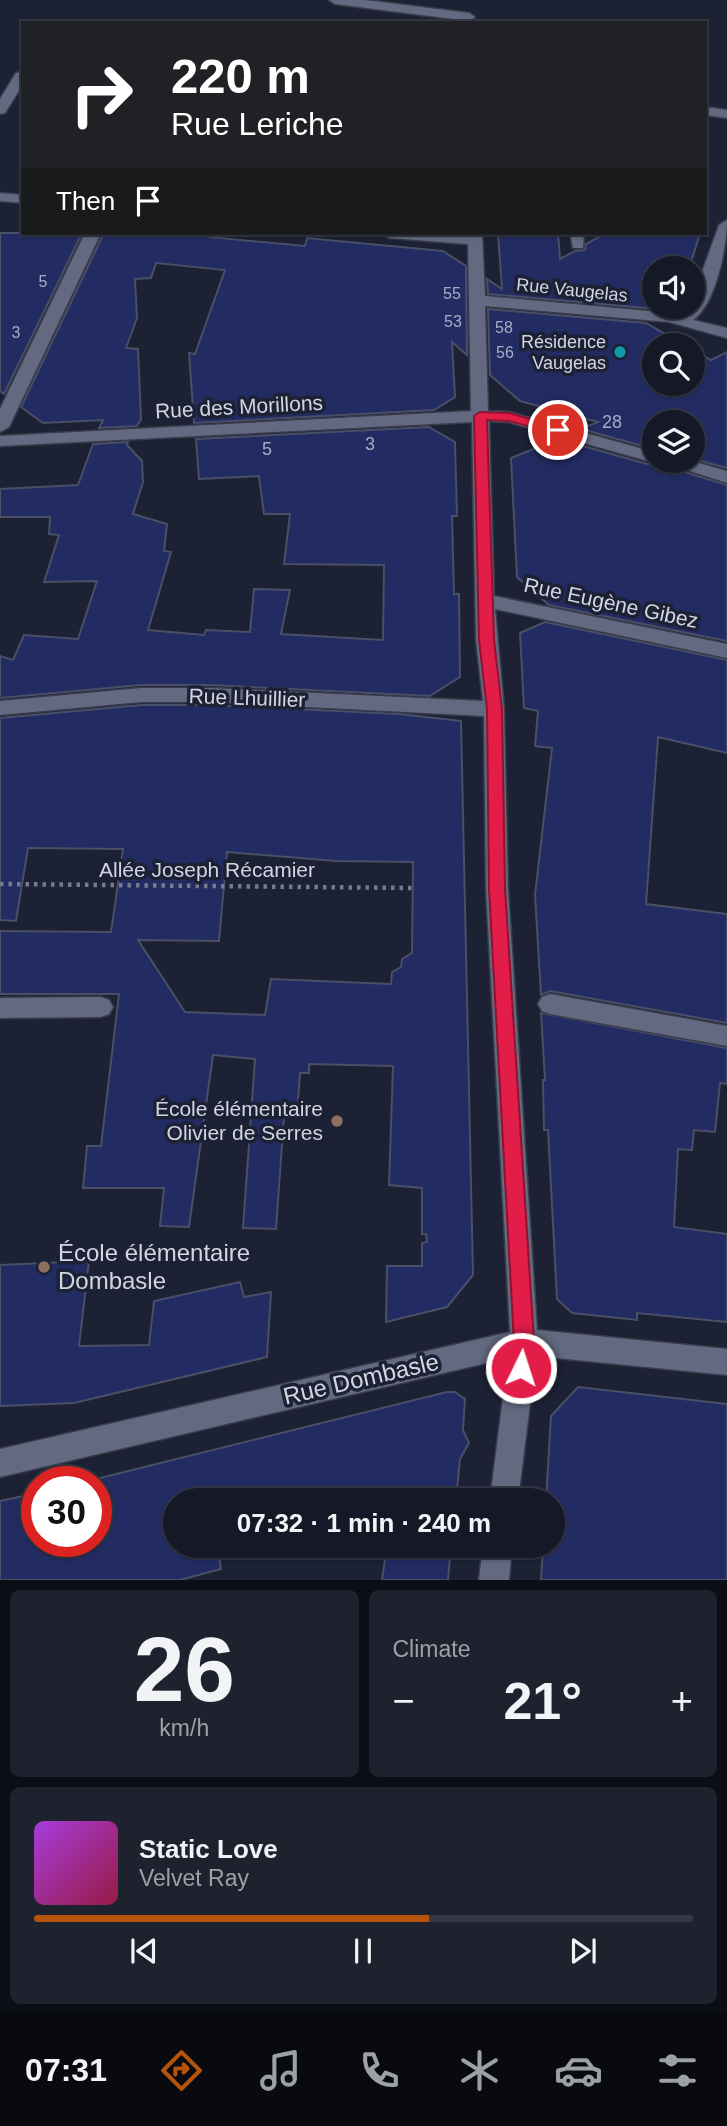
<!DOCTYPE html>
<html lang="en">
<head>
<meta charset="utf-8">
<style>
  :root { --surface:#151927; --page:#1e222f; --text:#f1f3f6; --muted:#9da0a7; --line:#343844; --accent:#b45309 }
  body { margin:0; font-family:Helvetica,sans-serif; background:var(--page); color:var(--text); height:100vh; display:flex; flex-direction:column; font-size:26px; white-space:nowrap }
  * { box-sizing:border-box; margin:0 }
  p { font-size:23px; color:var(--muted) }
  .icon { flex:none; width:38px; height:38px; fill:none; stroke:currentColor; stroke-width:2; stroke-linecap:round; stroke-linejoin:round }
  .map { position:relative; height:1580px; overflow:hidden }
  .details { display:flex; flex-direction:column; gap:10px; padding:10px; background:#0c0e15; flex:1 }
  .details>* { flex:none }
  .top-card { position:absolute; left:21px; top:21px; width:686px; height:214px; border-radius:0px; box-shadow:0 2px 5px #0004,0 0 0 2px var(--line); background:#202124; color:#fff; overflow:hidden }
  .tools { position:absolute; left:642px; top:256px; display:grid; gap:14px }
  .tools a { display:grid; place-items:center; width:63px; height:63px; border-radius:50%; background:var(--surface); box-shadow:0 2px 5px #0004,0 0 0 2px var(--line); font-size:35px }
  .speed { position:absolute; left:21px; top:1466px; display:flex; gap:14px; font-size:35px; font-weight:700; text-align:center }
  .speed>* { display:grid; place-content:center; width:91px; height:91px; border-radius:50%; background:var(--surface); box-shadow:0 2px 5px #0004,0 0 0 2px var(--line); line-height:1 }
  .speed .limit { border:10px solid #d22; background:#fff; color:#111 }
  .pin { position:absolute; display:grid; place-items:center; width:60px; height:60px; color:#fff; margin:-30px; border:4px solid #fff; border-radius:50%; box-shadow:0 2px 7px #0007 }
  .me { position:absolute; width:77px; margin:-38px; rotate:4deg; stroke-linejoin:round; filter:drop-shadow(0 0 5px #0008) }
  .turn { display:flex; align-items:center; gap:24px; height:147px; padding:0 35px; font-size:32px }
  .turn .icon { width:91px; height:91px; stroke-width:2.5 }
  .turn b { display:block; font-size:49px; line-height:60px }
  .then { display:flex; align-items:center; height:66px; padding:0 35px; background:#0003; gap:14px; font-size:26px }
  .big { font-size:52px; font-weight:700; line-height:1.1 }
  .details .tile { flex:1; display:flex; flex-direction:column; justify-content:center; gap:10px; min-width:0; padding:0 24px; border-radius:10px; background:var(--page) }
  .details .dial { align-items:center; gap:0 }
  .dial b { font-size:91px; line-height:1 }
  .song { display:flex; align-items:center; gap:21px }
  .cover { width:84px; height:84px; border-radius:10px; background:linear-gradient(135deg,hsl(280 70% 55%),hsl(340 70% 35%)) }
  .played { height:7px; border-radius:4px; background:linear-gradient(90deg,var(--accent) 60%,var(--line) 60%) }
  .keys { display:flex; justify-content:space-around; direction:ltr }
  .heat { display:flex; justify-content:space-between; align-items:center; font-size:38px; direction:ltr }
  .details .tiles { flex:1; display:grid; gap:10px; grid-template-columns:1fr 1fr }
  .tile:last-child { grid-column:span 2 }
  .trip { position:absolute; left:163px; top:1488px; width:402px; height:70px; border-radius:35px; background:var(--surface); box-shadow:0 2px 5px #0004,0 0 0 2px var(--line); font-weight:700; line-height:70px; text-align:center }
  .tab-bar { display:flex; height:112px; justify-content:space-around; align-items:center; background:#080a10; color:var(--muted) }
  .tab-bar .icon { width:49px; height:49px }
  .tab-bar .on { color:var(--accent) }
  .tab-bar b { font-size:32px; color:var(--text) }
  .map>svg:first-child { display:block }
</style>
</head>
<body>
<div class="map">
<svg width="727" height="1580" viewBox="0 0 727 1580">
  <rect width="100%" height="100%" fill="#1c2134"/>
  <g fill="#232c62" stroke="#494f66" stroke-width="2" fill-rule="evenodd">
    <polygon points="0,233 82,233 4,394 0,391"/>
    <polygon points="104,233 211,233 209,237 305,246 307,238 443,251 466,266 467,355 452,342 455,397 434,410 194,423 189,353 195,354 225,270 156,263 151,278 135,279 137,318 126,348 138,349 141,419 137,426 99,428 103,420 43,423 21,407"/>
    <polygon points="498,233 558,233 560,259 575,251 585,250 586,244 606,233 700,234 689,268 654,268 654,306 666,306 657,309 488,294 487,279 502,289"/>
    <polygon points="488,309 646,323 684,345 654,345 654,383 693,383 693,350 711,360 727,352 727,468 693,459 693,422 654,422 654,449 581,429 598,422 520,401 490,375"/>
    <polygon points="429,427 455,442 457,516 452,516 454,594 459,594 460,677 430,696 211,685 141,685 0,698 0,656 13,660 24,635 78,639 97,581 44,582 59,535 49,534 50,517 0,517 0,489 78,485 93,444 128,442 127,445 142,461 143,482 133,514 167,524 164,551 171,552 148,630 204,635 206,630 250,632 254,589 290,590 281,634 383,640 384,565 284,564 290,514 264,514 259,476 199,479 196,439"/>
    <polygon points="558,439 647,464 659,464 727,485 727,641 549,605 517,577 511,458"/>
    <polygon points="545,622 727,660 727,753 658,737 646,904 727,914 727,1023 550,991 541,995 535,895 552,748 535,746 538,711 524,708 520,633"/>
    <path d="M141,705H211L399,714L461,721L473,1275L447,1307L386,1322L387,1266H422V1243L427,1242L426,1234H422V1188L389,1185L393,1066L309,1064V1073H300L297,1115L284,1116L276,1229L243,1228L255,1059L213,1055L189,1227L160,1226L164,1188H83L87,1146H101L119,994H0V931L111,932L123,849L28,848L16,921L0,920V718ZM227,852L336,861L413,862L412,953L402,959L401,967L392,972L391,984L271,979L265,1015L185,1012L138,940L219,941Z"/>
    <polygon points="541,1013 727,1048 727,1084 720,1083 715,1132 694,1130 692,1150 678,1149 674,1227 727,1234 727,1322 637,1313 637,1320 572,1313 557,1299 548,1130 544,1130 543,1080 545,1080"/>
    <polygon points="89,1261 79,1346 149,1345 154,1301 240,1282 244,1297 271,1292 267,1357 74,1403 0,1406 0,1265"/>
    <polygon points="578,1387 727,1404 727,1580 541,1580 543,1545 553,1545 553,1500 546,1500 551,1416"/>
    <polygon points="447,1392 455,1392 465,1399 463,1430 469,1443 460,1459 456,1500 175,1500 175,1545 248,1545 239,1548 240,1551 219,1557 221,1569 180,1580 0,1580 0,1501 37,1493 37,1542 96,1542 96,1479"/>
    <polygon points="387,1545 451,1545 448,1580 382,1580"/>
  </g>
  <g fill="none" stroke-linecap="round" stroke-linejoin="round">
    <defs>
      <g id="minor">
        <polygon points="329,0 365,0 469,13 475,17 469,21 335,4"/>
        <polygon points="23,72 23,84 5,113 0,114 0,99 16,73"/>
        <polygon points="705,107 727,110 727,118 705,115"/>
        <polygon points="0,193 23,195 23,203 0,201"/>
        <path d="M727,220C727,246 716,304 693,320L727,328V338L669,322L485,306L488,411L509,412L654,452V460H688L727,471V483L659,461H648L508,422L489,421L494,596L727,644V658L495,609L504,709L508,889L537,1330L727,1349V1375L536,1356L518,1500H490L508,1358L0,1477V1449L510,1332L486,889L484,716L211,702H141L0,715V701L141,688H211L483,701L476,640L472,422L0,446V436L471,411L468,244L389,238L382,233H482L485,296L681,314L693,306V297L719,225Z"/>
        <polygon points="85,233 101,233 9,427 0,432 0,409"/>
        <polygon points="570,233 584,233 583,248 573,248"/>
        <polygon points="550,994 727,1026 727,1046 550,1014 542,1011 538,1004 542,997"/>
        <polygon points="101,997 109,1000 113,1007 109,1014 101,1017 0,1018 0,998"/>
        <polygon points="483,1545 512,1545 509,1580 479,1580"/>
      </g>
    </defs>
    <use href="#minor" stroke="#383b4b" stroke-width="3"/>
    <polyline stroke="#767b8b" stroke-width="4.5" stroke-dasharray="3.5 5" stroke-linecap="butt" points="0,884 413,888"/>
    <use href="#minor" fill="#636980" fill-rule="evenodd"/>
  </g>
  <polygon fill="#e11d48" stroke="#92132f" stroke-width="2" points="480,412 509,413 562,428 564,430 558,434 509,421 487,420 494,640 502,709 505,889 534,1342 528,1375 521,1377 514,1375 511,1368 514,1342 489,889 487,709 479,640 474,416"/>
  <circle fill="#0f9aa8" stroke="#1c2134" stroke-width="2.5" cx="620" cy="352" r="7"/>
  <g fill="#8d6e63" stroke="#1c2134" stroke-width="2.5">
    <circle cx="337" cy="1121" r="7"/>
    <circle cx="44" cy="1267" r="7"/>
  </g>
  <g text-anchor="middle" stroke-width="7" stroke-linejoin="round" paint-order="stroke">
    <g font-size="16" fill="#a6acc3">
      <text x="43" y="287">5</text>
      <text x="452" y="299">55</text>
      <text x="453" y="327">53</text>
      <text x="504" y="333">58</text>
      <text x="16" y="338">3</text>
      <text x="505" y="358">56</text>
    </g>
    <g font-size="18" fill="#d2d6e3" stroke="#1c2134">
      <text transform="translate(572 290) rotate(6)" y="6">Rue Vaugelas</text>
    </g>
    <g font-size="18" fill="#d2d6e3" stroke="#1c2134" text-anchor="end">
      <text x="606" y="348">Résidence<tspan x="606" dy="21">Vaugelas</tspan></text>
    </g>
    <g font-size="18" fill="#a6acc3">
      <text x="612" y="428">28</text>
      <text x="370" y="450">3</text>
      <text x="267" y="455">5</text>
    </g>
    <g font-size="21" fill="#d2d6e3" stroke="#1c2134">
      <text transform="translate(239 407) rotate(-3)" y="7">Rue des Morillons</text>
      <text transform="translate(611 603) rotate(12)" y="7">Rue Eugène Gibez</text>
      <text transform="translate(247 698) rotate(2)" y="7">Rue Lhuillier</text>
      <text x="207" y="877">Allée Joseph Récamier</text>
    </g>
    <g font-size="21" fill="#d2d6e3" stroke="#1c2134" text-anchor="end">
      <text x="323" y="1116">École élémentaire<tspan x="323" dy="24">Olivier de Serres</tspan></text>
    </g>
    <g font-size="24" fill="#d2d6e3" stroke="#1c2134" text-anchor="start">
      <text x="58" y="1261">École élémentaire<tspan x="58" dy="28">Dombasle</tspan></text>
    </g>
    <g font-size="24" fill="#d2d6e3" stroke="#1c2134">
      <text transform="translate(361 1379) rotate(-13)" y="8">Rue Dombasle</text>
    </g>
  </g>
</svg>
<div class="tools">
<a><svg class="icon" aria-label="sound" viewBox="0 0 24 24"><path d="M4 9h4l5-4v14l-5-4H4zM17 9q2 3 0 6"/></svg></a>
<a><svg class="icon" aria-label="search" viewBox="0 0 24 24"><circle cx="10" cy="10" r="6"/><path d="M15 15l6 6"/></svg></a>
<a><svg class="icon" aria-label="layers" viewBox="0 0 24 24"><path d="M12 4l9 5-9 5-9-5zM3 14l9 5 9-5"/></svg></a>
</div>
<div class="speed"><div class="limit">30</div></div>
<div class="pin" style="left:558px;top:430px;background:#d93025"><svg class="icon" aria-label="arrive" viewBox="0 0 24 24"><path d="M6 21V4h12l-3 4 3 4H6"/></svg></div>
<svg class="me" style="left:521px;top:1368px" viewBox="-20 -20 40 40"><circle r="17" fill="#e11d48" stroke="#fff" stroke-width="3"/><path d="M0-11L8 9 0 5-8 9z" fill="#fff"/></svg>
<div class="trip">07:32 · 1 min · 240 m</div>
<div class="top-card">
<div class="turn"><svg class="icon" aria-label="right" viewBox="0 0 24 24"><path d="M7 20v-9h11M14 6l5 5-5 5"/></svg><div><b>220 m</b>Rue Leriche</div></div>
<div class="then">Then<svg class="icon" aria-label="arrive" viewBox="0 0 24 24"><path d="M6 21V4h12l-3 4 3 4H6"/></svg></div>
</div>
</div>
<section class="details">
<div class="tiles">
<div class="tile dial"><b>26</b><p>km/h</p></div>
<div class="tile"><p>Climate</p>
<div class="heat"><a>−</a><b class="big">21°</b><a>+</a></div>
</div>
<div class="tile">
<div class="song"><i class="cover"></i><div><b>Static Love</b><p>Velvet Ray</p></div></div>
<div class="played"></div>
<div class="keys"><svg class="icon" aria-label="previous" viewBox="0 0 24 24"><path d="M18 5L8 12l10 7zM5 5v14"/></svg><svg class="icon" aria-label="pause" viewBox="0 0 24 24"><path d="M8 5v14M16 5v14"/></svg><svg class="icon" aria-label="next" viewBox="0 0 24 24"><path d="M6 5l10 7-10 7zM19 5v14"/></svg></div>
</div>
</div>
</section>
<nav class="tab-bar">
<b>07:31</b>
<svg class="icon on" aria-label="directions" viewBox="0 0 24 24"><path d="M12 3l9 9-9 9-9-9zM9 14v-3h6M13 9l2 2-2 2"/></svg>
<svg class="icon" aria-label="music" viewBox="0 0 24 24"><path d="M9 18V5l10-2v13"/><circle cx="6" cy="18" r="3"/><circle cx="16" cy="16" r="3"/></svg>
<svg class="icon" aria-label="phone" viewBox="0 0 24 24"><path d="M5 4h4l2 5-3 2q2 4 5 5l2-3 5 2v4C11 20 4 13 5 4z"/></svg>
<svg class="icon" aria-label="climate" viewBox="0 0 24 24"><path d="M12 3v18M4 7l16 10M4 17L20 7"/></svg>
<svg class="icon" aria-label="car" viewBox="0 0 24 24"><path d="M5 17H2v-5l4-1 3-4h7l3 4 3 1v5h-3M9 17h6M6 11h13"/><circle cx="7" cy="17" r="2"/><circle cx="17" cy="17" r="2"/></svg>
<svg class="icon" aria-label="filters" viewBox="0 0 24 24"><path d="M4 7h16M4 17h16"/><circle cx="9" cy="7" r="2"/><circle cx="15" cy="17" r="2"/></svg>
</nav>
</body>
</html>
